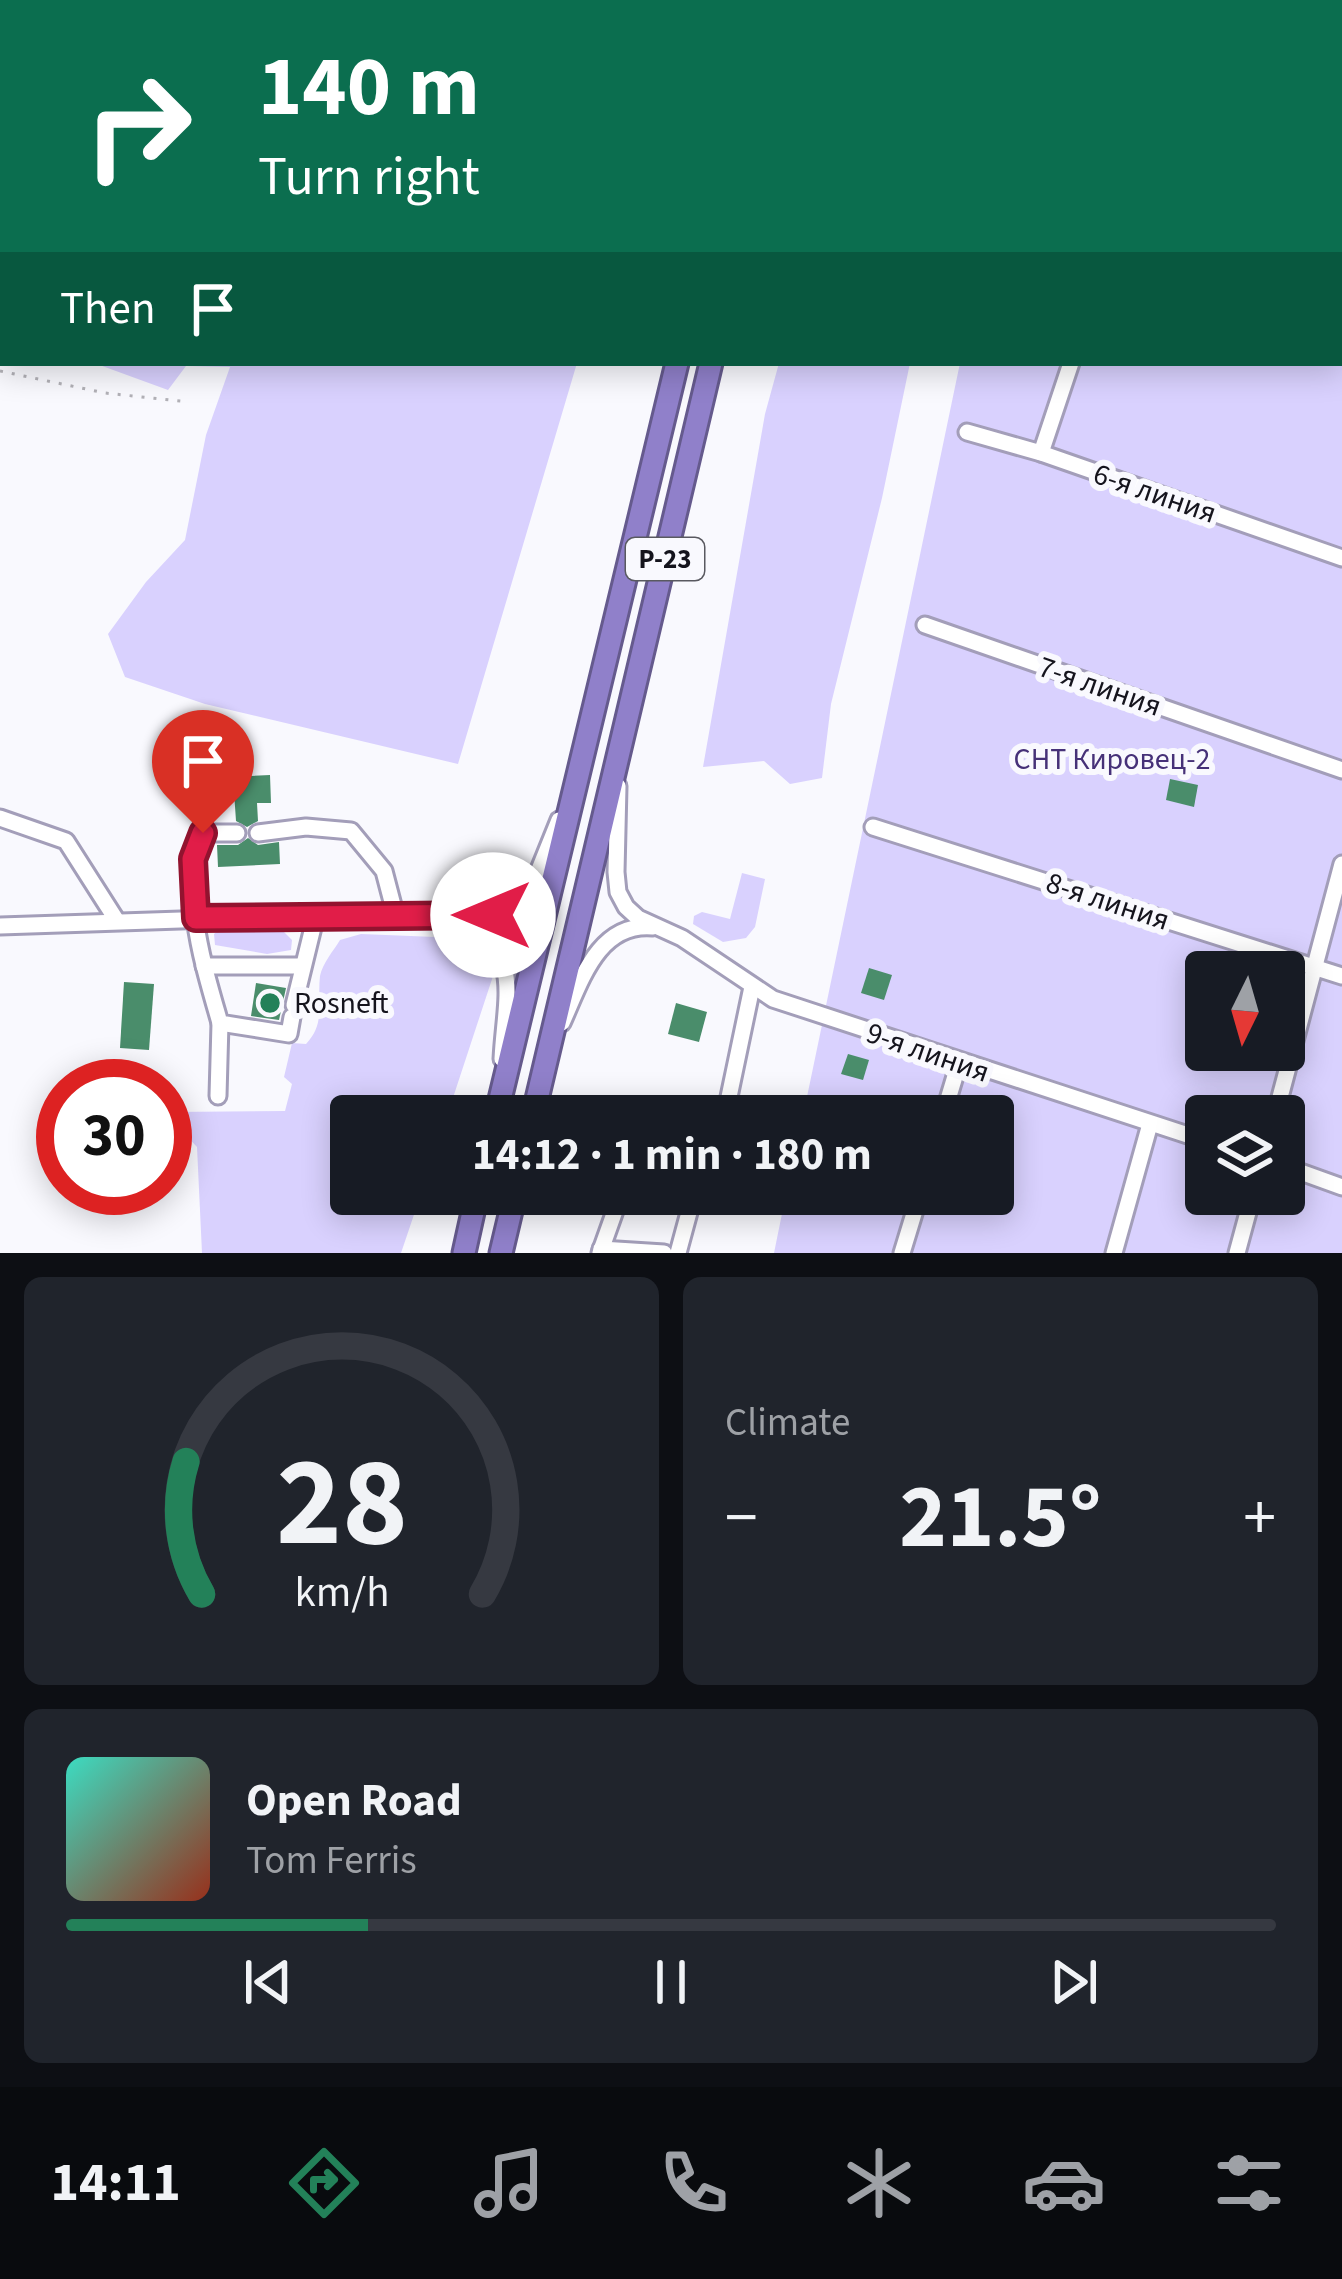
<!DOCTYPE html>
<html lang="en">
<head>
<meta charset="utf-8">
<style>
  :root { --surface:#171b24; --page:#20242c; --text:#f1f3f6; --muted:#9ea1a6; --line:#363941; --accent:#238159 }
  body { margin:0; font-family:"Source Sans 3",sans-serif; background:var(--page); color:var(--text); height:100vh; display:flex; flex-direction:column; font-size:45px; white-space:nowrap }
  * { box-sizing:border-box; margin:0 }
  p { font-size:39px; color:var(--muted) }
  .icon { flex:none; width:66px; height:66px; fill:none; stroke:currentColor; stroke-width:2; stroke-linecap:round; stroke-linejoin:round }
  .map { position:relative; height:1253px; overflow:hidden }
  .drawer { display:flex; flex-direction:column; gap:24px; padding:24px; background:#0d0f14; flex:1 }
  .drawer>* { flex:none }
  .guide { position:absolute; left:0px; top:0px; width:1344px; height:366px; box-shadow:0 6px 30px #0003; background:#0b6e4f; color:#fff; overflow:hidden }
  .needle { width:78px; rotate:185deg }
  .tools { position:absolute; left:1185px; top:951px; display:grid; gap:24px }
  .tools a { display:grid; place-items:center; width:120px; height:120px; border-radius:12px; background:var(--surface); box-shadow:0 6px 30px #0003; font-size:60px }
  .speed { position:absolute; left:36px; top:1059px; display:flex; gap:24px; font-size:60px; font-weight:700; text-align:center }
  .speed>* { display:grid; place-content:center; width:156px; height:156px; border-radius:50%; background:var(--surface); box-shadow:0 6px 30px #0003; line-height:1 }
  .speed .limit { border:18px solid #d22; background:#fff; color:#111 }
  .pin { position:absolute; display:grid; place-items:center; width:102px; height:102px; color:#fff; margin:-123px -51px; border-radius:50% 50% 50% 0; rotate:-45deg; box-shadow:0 0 12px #0007 }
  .pin .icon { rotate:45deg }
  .me { position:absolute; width:132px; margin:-66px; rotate:270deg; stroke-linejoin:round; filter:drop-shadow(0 0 9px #0008) }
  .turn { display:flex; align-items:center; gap:42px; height:252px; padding:0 60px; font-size:54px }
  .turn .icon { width:156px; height:156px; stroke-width:2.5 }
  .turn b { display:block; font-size:84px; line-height:102px }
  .then { display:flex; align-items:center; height:114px; padding:0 60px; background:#0003; gap:24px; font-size:45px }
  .big { font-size:90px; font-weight:700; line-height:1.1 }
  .drawer .card { flex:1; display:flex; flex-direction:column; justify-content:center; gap:18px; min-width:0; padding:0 42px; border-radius:18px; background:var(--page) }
  .drawer .dial { align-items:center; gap:0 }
  .dial svg { height:312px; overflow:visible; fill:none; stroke:var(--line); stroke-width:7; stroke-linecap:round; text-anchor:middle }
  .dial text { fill:var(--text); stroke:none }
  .song { display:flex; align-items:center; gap:36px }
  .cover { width:144px; height:144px; border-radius:18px; background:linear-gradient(135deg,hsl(170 70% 55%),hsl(10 70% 35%)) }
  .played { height:12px; border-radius:6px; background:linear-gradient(90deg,var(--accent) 25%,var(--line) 25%) }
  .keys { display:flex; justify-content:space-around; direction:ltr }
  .heat { display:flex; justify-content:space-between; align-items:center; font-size:66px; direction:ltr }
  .drawer .tiles { flex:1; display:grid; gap:24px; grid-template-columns:1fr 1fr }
  .card:last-child { grid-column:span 2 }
  .trip { position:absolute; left:330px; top:1095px; width:684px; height:120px; border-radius:12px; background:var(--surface); box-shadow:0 6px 30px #0003; font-weight:700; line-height:120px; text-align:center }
  .tabs { display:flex; height:192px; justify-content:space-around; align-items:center; background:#090b0e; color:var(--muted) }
  .tabs .icon { width:84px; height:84px }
  .tabs .selected { color:var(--accent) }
  .tabs b { font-size:54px; color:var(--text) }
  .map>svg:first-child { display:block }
</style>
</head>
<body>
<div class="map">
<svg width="1342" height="1253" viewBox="0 0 1342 1253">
  <rect width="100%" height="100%" fill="#f9f9fe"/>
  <g fill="#d9d1fe" fill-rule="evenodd">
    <polygon points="15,0 680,0 14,3"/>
    <path d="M1036,0H1342V1253H774L786,1194H993V1116H803L960,363H1341V3H1035ZM1206,972H1284V1050H1206ZM1206,1116H1284V1194H1206Z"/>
    <polygon points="94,363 577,363 458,764 205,704 125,677 108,634 146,582 185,540 206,435 230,367 186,366 168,390"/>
    <polygon points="779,363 910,363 882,498 831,704 822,778 790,784 764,761 703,767 765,414"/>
    <polygon points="742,873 765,879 755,927 746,938 723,942 693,924 694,916 702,912 730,919"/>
    <polygon points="258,928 282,930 292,940 291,950 267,954 215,945 214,934 220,929"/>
    <path d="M361,934L460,938L488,949L494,973L447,1116H351V1194H421L401,1253H202L197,1147L178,1127L172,1112L285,1111L292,1084L284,1077L292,1043L306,1044C326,1023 317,1002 320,976C322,964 334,950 340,940Z"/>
  </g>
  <g fill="#4a8d6b">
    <polygon points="270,775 271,803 257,803 258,821 247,827 236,821 233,777"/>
    <polygon points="1170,779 1198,785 1194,807 1166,800"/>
    <polygon points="248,838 258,845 279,842 280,864 218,867 217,845 238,845"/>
    <polygon points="869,968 892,975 884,1000 861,993"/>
    <polygon points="124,982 154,984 149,1050 120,1048"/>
    <polygon points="256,983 286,988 279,1020 251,1016"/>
    <polygon points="676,1003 707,1012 699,1042 668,1034"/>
    <polygon points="848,1054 869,1060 863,1080 841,1074"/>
    <polygon points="633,1194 674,1194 671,1210 631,1201"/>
  </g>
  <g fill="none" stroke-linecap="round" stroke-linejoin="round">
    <defs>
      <g id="minor">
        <polyline points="1199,3 1200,0"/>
        <polyline points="1341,124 1342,125"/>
        <polyline points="1341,342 1342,343"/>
        <polyline points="967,432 1041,453 1342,558"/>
        <polyline points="1041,453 1071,363"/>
        <polyline points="925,625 1342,770"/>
        <polyline points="618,786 616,872 618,892 626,907 638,918 682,938 773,999 1206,1141"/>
        <polyline points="0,818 66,841 117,921"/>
        <polyline points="873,827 1342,976"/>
        <path d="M237,833H203C180,893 203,963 220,1023L289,1034L292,1017"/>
        <polyline points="258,833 306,827 351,831 384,871 395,913"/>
        <path d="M461,918C524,952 505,998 502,1059"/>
        <polyline points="0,926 395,913 493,915 509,910 532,887 559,820"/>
        <polyline points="204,966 301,966"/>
        <polyline points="294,1005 316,915"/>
        <path d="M562,1023C581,981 598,922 653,927"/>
        <polyline points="218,1096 220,1023"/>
        <polyline points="725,1116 752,987"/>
        <polyline points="943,1116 959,1063"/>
        <polyline points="1275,1116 1342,864"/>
        <polyline points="1284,1166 1342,1187"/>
        <polyline points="601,1249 664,1253"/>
        <polyline points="600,1253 621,1194"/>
        <polyline points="678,1253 694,1194"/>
        <polyline points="902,1253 920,1194"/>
        <polyline points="1114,1253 1150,1124"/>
        <polyline points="1237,1253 1253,1194"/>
      </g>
      <g id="highway">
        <polyline points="762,3 763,0"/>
        <polyline points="796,3 796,0"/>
        <polyline points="496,1116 677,363"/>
        <polyline points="533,1116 711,363"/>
        <polyline points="464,1253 477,1194"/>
        <polyline points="501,1253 515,1194"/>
      </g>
    </defs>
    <use href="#minor" stroke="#a39eb9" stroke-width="21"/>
    <use href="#highway" stroke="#655a8d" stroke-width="27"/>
    <polyline stroke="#b2b1b7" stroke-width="3" stroke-dasharray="3 9" stroke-linecap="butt" points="0,371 105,393 189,402"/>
    <use href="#minor" stroke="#fff" stroke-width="15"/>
    <use href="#highway" stroke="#9080ca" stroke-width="21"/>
  </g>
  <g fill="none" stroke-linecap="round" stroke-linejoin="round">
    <defs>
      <polyline id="route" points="203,833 193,859 196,918 493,915"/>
    </defs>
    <use href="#route" stroke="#92132f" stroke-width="30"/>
    <use href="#route" stroke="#e11d48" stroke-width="21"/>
  </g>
  <circle fill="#238159" stroke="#f9f9fe" stroke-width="4.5" cx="270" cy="1003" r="12"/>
  <g text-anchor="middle" stroke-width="12" stroke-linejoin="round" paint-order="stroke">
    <rect fill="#f9f9fe" stroke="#595960" stroke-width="3" x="626" y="538" width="78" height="42" rx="9"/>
    <g font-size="27" font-weight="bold" fill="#15141d">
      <text x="665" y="568">Р-23</text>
    </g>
    <g font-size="30" fill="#15141d" stroke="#f9f9fe">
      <text transform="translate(1155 493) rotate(19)" y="10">6-я линия</text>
      <text transform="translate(1100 686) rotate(19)" y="10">7-я линия</text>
      <text transform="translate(1108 901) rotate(18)" y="10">8-я линия</text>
      <text transform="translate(928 1052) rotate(19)" y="10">9-я линия</text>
    </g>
    <g font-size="30" fill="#463178" stroke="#f9f9fe">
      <text x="1112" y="769">СНТ Кировец-2</text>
    </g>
    <g font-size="30" fill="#15141d" stroke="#f9f9fe" text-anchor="start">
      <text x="294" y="1013">Rosneft</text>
    </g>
  </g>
</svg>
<div class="tools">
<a><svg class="needle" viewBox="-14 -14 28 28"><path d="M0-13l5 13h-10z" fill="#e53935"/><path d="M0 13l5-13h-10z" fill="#9ea1a6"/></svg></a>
<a><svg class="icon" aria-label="layers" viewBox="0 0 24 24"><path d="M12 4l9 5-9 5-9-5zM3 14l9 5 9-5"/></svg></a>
</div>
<div class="speed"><div class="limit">30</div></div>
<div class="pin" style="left:203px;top:833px;background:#d93025"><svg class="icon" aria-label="arrive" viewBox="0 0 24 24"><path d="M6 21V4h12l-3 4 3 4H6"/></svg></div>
<svg class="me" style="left:493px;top:915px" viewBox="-20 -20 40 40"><circle r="19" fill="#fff"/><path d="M0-13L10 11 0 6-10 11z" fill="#e11d48"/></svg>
<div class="trip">14:12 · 1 min · 180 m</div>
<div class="guide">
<div class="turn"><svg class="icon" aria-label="right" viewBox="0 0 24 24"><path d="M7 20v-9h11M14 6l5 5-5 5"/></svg><div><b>140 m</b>Turn right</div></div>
<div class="then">Then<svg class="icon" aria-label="arrive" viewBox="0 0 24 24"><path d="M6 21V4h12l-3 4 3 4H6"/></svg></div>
</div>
</div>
<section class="drawer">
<div class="tiles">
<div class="card dial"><svg viewBox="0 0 100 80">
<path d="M14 69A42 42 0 1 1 86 69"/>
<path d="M14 69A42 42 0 0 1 10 35" stroke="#238159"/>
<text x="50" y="56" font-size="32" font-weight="700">28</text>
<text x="50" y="72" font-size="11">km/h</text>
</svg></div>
<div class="card"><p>Climate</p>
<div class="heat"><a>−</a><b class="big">21.5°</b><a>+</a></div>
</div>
<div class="card">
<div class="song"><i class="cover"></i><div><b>Open Road</b><p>Tom Ferris</p></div></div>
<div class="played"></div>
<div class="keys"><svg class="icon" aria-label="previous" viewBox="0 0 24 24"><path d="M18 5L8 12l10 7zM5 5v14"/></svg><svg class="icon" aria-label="pause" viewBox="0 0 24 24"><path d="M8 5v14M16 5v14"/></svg><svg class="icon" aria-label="next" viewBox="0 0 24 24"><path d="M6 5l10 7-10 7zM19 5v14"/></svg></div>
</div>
</div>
</section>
<nav class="tabs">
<b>14:11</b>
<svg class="icon selected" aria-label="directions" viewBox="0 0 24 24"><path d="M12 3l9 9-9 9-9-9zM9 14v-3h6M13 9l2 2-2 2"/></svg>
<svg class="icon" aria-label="music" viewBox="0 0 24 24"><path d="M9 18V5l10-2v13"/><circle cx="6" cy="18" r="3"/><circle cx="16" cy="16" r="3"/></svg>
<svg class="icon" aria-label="phone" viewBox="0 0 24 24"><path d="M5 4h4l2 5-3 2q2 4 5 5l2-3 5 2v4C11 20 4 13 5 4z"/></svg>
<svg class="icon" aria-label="climate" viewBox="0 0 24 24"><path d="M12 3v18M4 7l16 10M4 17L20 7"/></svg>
<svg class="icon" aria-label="car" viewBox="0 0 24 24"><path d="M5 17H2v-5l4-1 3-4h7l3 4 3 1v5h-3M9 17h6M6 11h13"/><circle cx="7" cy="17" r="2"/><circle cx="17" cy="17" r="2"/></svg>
<svg class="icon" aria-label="filters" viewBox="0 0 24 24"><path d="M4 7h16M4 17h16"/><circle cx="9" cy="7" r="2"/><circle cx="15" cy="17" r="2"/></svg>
</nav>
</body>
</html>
